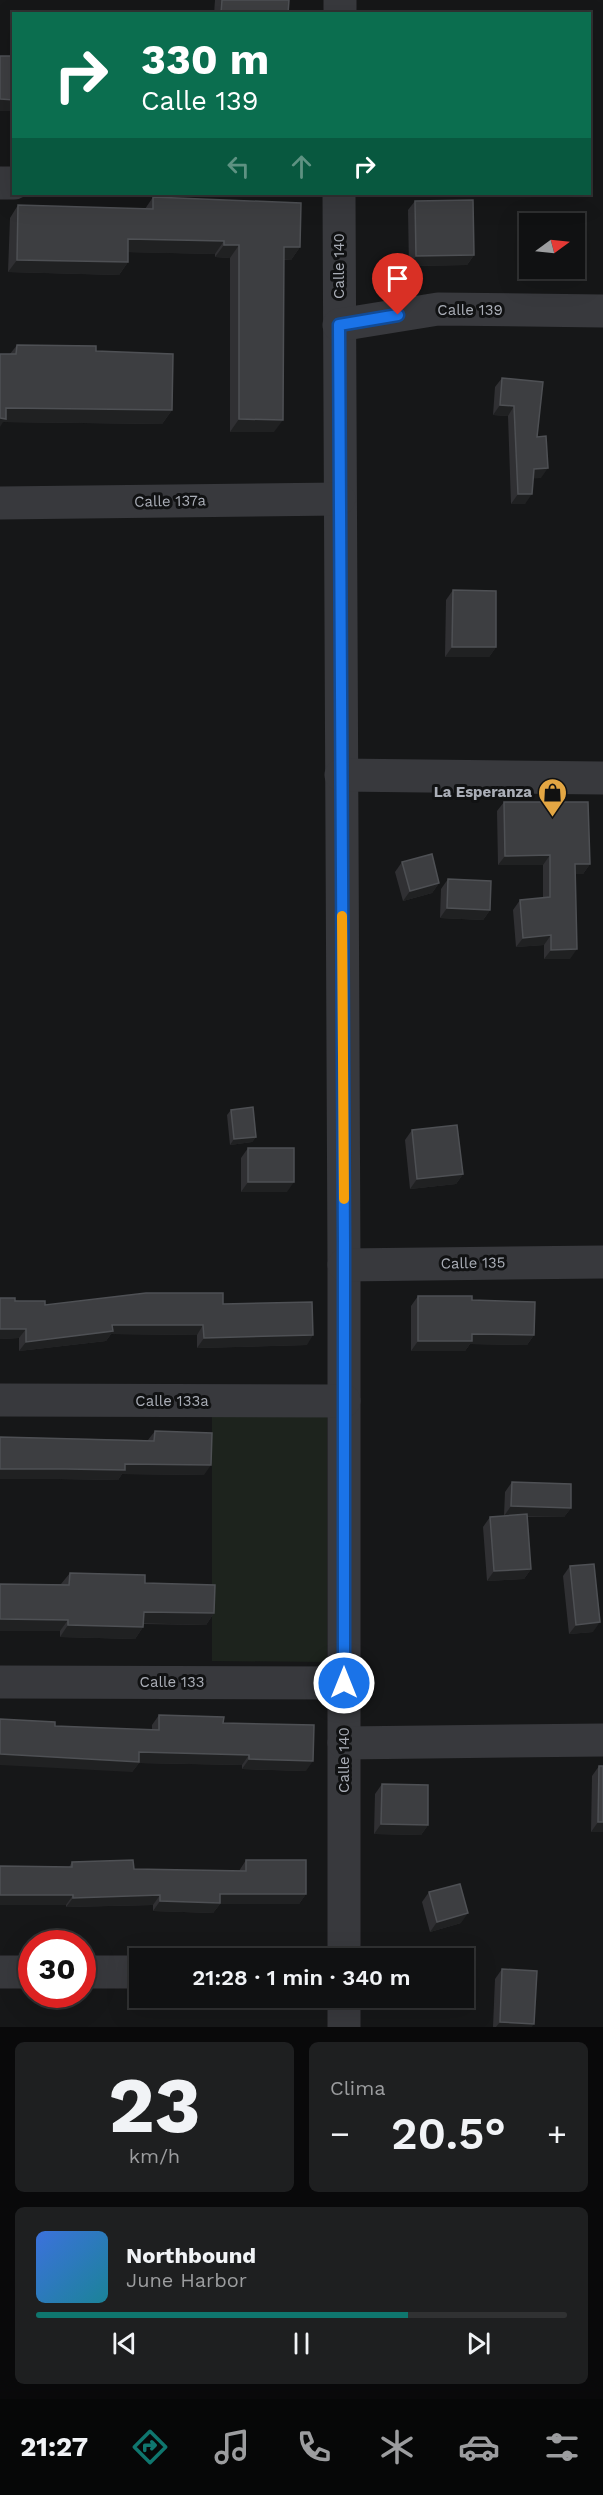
<!DOCTYPE html>
<html lang="es">
<head>
<meta charset="utf-8">
<style>
  :root { --surface:#101112; --page:#1e1f20; --text:#f1f3f6; --muted:#9c9d9f; --line:#303132; --accent:#0f766e }
  body { margin:0; font-family:"Work Sans",sans-serif; background:var(--page); color:var(--text); height:100vh; display:flex; flex-direction:column; font-size:22px; white-space:nowrap }
  * { box-sizing:border-box; margin:0 }
  p { font-size:20px; color:var(--muted) }
  .icon { flex:none; width:33px; height:33px; fill:none; stroke:currentColor; stroke-width:2; stroke-linecap:round; stroke-linejoin:round }
  .map { position:relative; height:2027px; overflow:hidden }
  .drawer { display:flex; flex-direction:column; gap:15px; padding:15px; background:#09090a; flex:1 }
  .drawer>* { flex:none }
  .top-card { position:absolute; left:12px; top:12px; width:579px; height:183px; border-radius:0px; box-shadow:0 6px 24px #0002,0 0 0 2px var(--line); background:#0b6e4f; color:#fff; overflow:hidden }
  .needle { width:39px; rotate:75deg }
  .buttons { position:absolute; left:519px; top:213px; display:grid; gap:12px }
  .buttons a { display:grid; place-items:center; width:66px; height:66px; border-radius:0px; background:var(--surface); box-shadow:0 6px 24px #0002,0 0 0 2px var(--line); font-size:30px }
  .speed { position:absolute; left:18px; top:1930px; display:flex; gap:12px; font-size:30px; font-weight:700; text-align:center }
  .speed>* { display:grid; place-content:center; width:78px; height:78px; border-radius:50%; background:var(--surface); box-shadow:0 6px 24px #0002,0 0 0 2px var(--line); line-height:1 }
  .speed .limit { border:9px solid #d22; background:#fff; color:#111 }
  .pin { position:absolute; display:grid; place-items:center; width:51px; height:51px; color:#fff; margin:-62px -26px; border-radius:50% 50% 50% 0; rotate:-45deg; box-shadow:0 0 6px #0007 }
  .pin .icon { rotate:45deg }
  .me { position:absolute; width:66px; margin:-33px; rotate:0deg; stroke-linejoin:round; filter:drop-shadow(0 0 4px #0008) }
  .turn { display:flex; align-items:center; gap:21px; height:126px; padding:0 30px; font-size:27px }
  .turn .icon { width:78px; height:78px; stroke-width:2.5 }
  .turn b { display:block; font-size:42px; line-height:51px }
  .lanes { display:flex; align-items:center; height:57px; padding:0 30px; background:#0003; justify-content:center; gap:30px; direction:ltr }
  .lanes .off { opacity:.35 }
  .big { font-size:45px; font-weight:600; line-height:1.1 }
  .drawer .card { flex:1; display:flex; flex-direction:column; justify-content:center; gap:9px; min-width:0; padding:0 21px; border-radius:9px; background:var(--page) }
  .drawer .dial { align-items:center; gap:0 }
  .dial b { font-size:78px; line-height:1 }
  .song { display:flex; align-items:center; gap:18px }
  .cover { width:72px; height:72px; border-radius:9px; background:linear-gradient(135deg,hsl(220 70% 55%),hsl(190 70% 35%)) }
  .played { height:6px; border-radius:3px; background:linear-gradient(90deg,var(--accent) 70%,var(--line) 70%) }
  .keys { display:flex; justify-content:space-around; direction:ltr }
  .heat { display:flex; justify-content:space-between; align-items:center; font-size:33px; direction:ltr }
  .drawer .tiles { flex:1; display:grid; gap:15px; grid-template-columns:1fr 1fr }
  .card:last-child { grid-column:span 2 }
  .trip { position:absolute; left:129px; top:1948px; width:345px; height:60px; border-radius:0px; background:var(--surface); box-shadow:0 6px 24px #0002,0 0 0 2px var(--line); font-weight:600; line-height:60px; text-align:center }
  .dock { display:flex; height:96px; justify-content:space-around; align-items:center; background:#060707; color:var(--muted) }
  .dock .icon { width:42px; height:42px }
  .dock .on { color:var(--accent) }
  .dock b { font-size:27px; color:var(--text) }
  .map>svg:first-child { display:block }
</style>
</head>
<body>
<div class="map">
<svg width="603" height="2027" viewBox="0 0 603 2027">
  <rect width="100%" height="100%" fill="#161718"/>
  <polygon fill="#1d231d" points="212,1416 327,1417 327,1662 212,1661"/>
  <g fill="none" stroke-linecap="round" stroke-linejoin="round">
    <g stroke="#38393d" stroke-width="33">
      <polyline points="340,14 340,0"/>
      <polyline points="0,183 14,183"/>
      <polyline points="339,194 344,1265 344,1959"/>
      <polyline points="339,325 438,309 603,311"/>
      <polyline points="0,503 339,499"/>
      <polyline points="341,775 603,778"/>
      <polyline points="344,1265 603,1262"/>
      <polyline points="0,1400 344,1401"/>
      <polyline points="0,1682 344,1683"/>
      <polyline points="344,1743 603,1740"/>
      <polyline points="0,1972 32,1972"/>
      <polyline points="82,1972 140,1972"/>
      <polyline points="344,1998 344,2027"/>
    </g>
  </g>
  <g fill="#303033">
    <polygon points="215,0 289,0 288,14 214,14"/>
    <polygon points="153,197 300,247 291,260 284,260 274,432 230,432 230,258 215,257 215,254 128,252 128,262 119,275 8,272 10,218 18,205 145,209"/>
    <polygon points="415,201 474,255 467,265 409,266 408,210"/>
    <polygon points="17,345 96,351 172,410 162,424 3,422 10,354"/>
    <polygon points="502,378 537,437 541,478 533,478 525,504 511,504 508,416 493,415 495,387"/>
    <polygon points="453,590 496,647 489,657 445,657 446,600"/>
    <polygon points="504,802 590,864 583,874 575,874 570,959 544,959 544,945 516,947 513,910 520,900 543,898 543,865 498,865 497,811"/>
    <polygon points="402,862 439,883 432,893 403,901 395,872"/>
    <polygon points="448,879 490,910 483,920 440,918 441,889"/>
    <polygon points="231,1110 256,1137 252,1142 230,1145 227,1115"/>
    <polygon points="412,1130 463,1174 456,1184 410,1189 405,1140"/>
    <polygon points="248,1148 287,1192 241,1192 241,1158"/>
    <polygon points="418,1296 472,1300 534,1335 527,1345 470,1344 465,1351 411,1351 411,1306"/>
    <polygon points="0,1298 45,1305 223,1304 307,1345 197,1348 197,1335 111,1334 106,1341 19,1351 19,1338 0,1339"/>
    <polygon points="155,1431 204,1475 122,1474 118,1480 58,1479 0,1479 0,1437 148,1440"/>
    <polygon points="512,1482 571,1508 564,1517 527,1517 531,1569 524,1579 487,1581 483,1527 490,1517 504,1516 505,1492"/>
    <polygon points="570,1566 593,1632 569,1634 563,1576"/>
    <polygon points="70,1573 145,1583 214,1613 206,1625 144,1624 143,1627 135,1639 60,1637 60,1631 0,1631 0,1584 61,1584"/>
    <polygon points="159,1715 223,1723 306,1771 242,1769 242,1765 139,1763 132,1772 55,1726 152,1730 152,1725"/>
    <polygon points="599,1766 603,1832 591,1832 592,1776"/>
    <polygon points="382,1784 428,1825 421,1835 374,1834 375,1794"/>
    <polygon points="246,1860 306,1894 299,1904 220,1904 213,1913 153,1911 153,1905 66,1907 66,1905 0,1905 0,1866 69,1867 72,1862 134,1869 239,1871"/>
    <polygon points="429,1892 461,1923 430,1932 422,1902"/>
    <polygon points="502,1969 532,2027 493,2027 495,1979"/>
  </g>
  <g fill="#202122">
    <polygon points="0,99 14,100 14,111 0,111"/>
    <polygon points="128,239 224,241 215,254 119,252"/>
    <polygon points="224,245 239,245 230,258 215,257"/>
    <polygon points="284,247 300,247 291,260 275,259"/>
    <polygon points="474,255 467,265 409,266 416,256"/>
    <polygon points="17,260 128,262 119,275 8,272"/>
    <polygon points="500,405 514,406 508,416 493,415"/>
    <polygon points="6,408 172,410 162,424 3,422 0,427 0,417"/>
    <polygon points="239,419 283,420 274,432 230,432"/>
    <polygon points="548,468 541,478 527,479 534,469"/>
    <polygon points="518,494 532,494 525,504 511,504"/>
    <polygon points="452,647 496,647 489,657 445,657"/>
    <polygon points="550,855 543,865 498,865 505,856"/>
    <polygon points="575,864 590,864 583,874 568,874"/>
    <polygon points="439,883 432,893 403,901 410,891"/>
    <polygon points="447,908 490,910 483,920 440,918"/>
    <polygon points="551,935 544,945 516,947 523,938"/>
    <polygon points="577,949 570,959 544,959 551,950"/>
    <polygon points="256,1137 252,1142 230,1145 234,1139"/>
    <polygon points="463,1174 456,1184 410,1189 417,1179"/>
    <polygon points="248,1182 294,1182 287,1192 241,1192"/>
    <polygon points="112,1325 203,1325 197,1335 111,1334 106,1341 19,1351 26,1342"/>
    <polygon points="0,1329 26,1329 19,1338 0,1339"/>
    <polygon points="472,1334 534,1335 527,1345 470,1344 465,1351 411,1351 418,1341"/>
    <polygon points="313,1335 307,1345 197,1348 204,1338"/>
    <polygon points="125,1464 211,1465 204,1475 122,1474 118,1480 58,1479 0,1479 0,1469"/>
    <polygon points="511,1506 571,1508 564,1517 504,1516"/>
    <polygon points="531,1569 524,1579 487,1581 494,1571"/>
    <polygon points="144,1612 214,1613 206,1625 136,1623"/>
    <polygon points="0,1619 68,1620 60,1631 0,1631"/>
    <polygon points="600,1622 593,1632 569,1634 576,1625"/>
    <polygon points="68,1625 143,1627 135,1639 60,1637"/>
    <polygon points="139,1752 249,1755 242,1765 139,1763 132,1772 0,1765 0,1754"/>
    <polygon points="249,1759 313,1761 306,1771 242,1769"/>
    <polygon points="598,1822 603,1822 603,1832 591,1832"/>
    <polygon points="381,1824 428,1825 421,1835 374,1834"/>
    <polygon points="220,1894 306,1894 299,1904 220,1904 213,1913 153,1911 160,1901"/>
    <polygon points="0,1895 73,1895 66,1905 0,1905"/>
    <polygon points="160,1895 153,1905 66,1907 73,1898"/>
    <polygon points="468,1913 461,1923 430,1932 437,1922"/>
    <polygon points="500,2022 534,2024 532,2027 496,2027"/>
  </g>
  <g fill="#3d3e41" stroke="#4e5054" stroke-width="1.5">
    <polygon points="222,0 289,0 288,14 221,14"/>
    <polygon points="0,56 14,56 14,100 0,99"/>
    <polygon points="153,197 301,203 300,247 284,247 283,420 239,419 239,245 224,245 224,241 128,239 128,262 17,260 18,205 153,209"/>
    <polygon points="473,200 474,255 416,256 415,201"/>
    <polygon points="17,345 96,346 96,351 173,354 172,410 6,408 6,419 0,418 0,354 16,354"/>
    <polygon points="502,378 543,382 537,437 546,436 548,468 534,469 532,494 518,494 514,406 500,405"/>
    <polygon points="453,590 496,591 496,647 452,647"/>
    <polygon points="504,802 588,802 590,864 575,864 577,949 551,950 551,935 523,938 520,900 550,897 550,855 505,856"/>
    <polygon points="432,854 439,883 410,891 402,862"/>
    <polygon points="448,879 491,881 490,910 447,908"/>
    <polygon points="253,1107 256,1137 234,1139 231,1110"/>
    <polygon points="457,1125 463,1174 417,1179 412,1130"/>
    <rect x="248" y="1148" width="46" height="34"/>
    <polygon points="146,1293 223,1293 223,1304 312,1302 313,1335 204,1338 203,1325 112,1325 113,1331 26,1342 26,1329 0,1329 0,1298 15,1298 15,1301 45,1301 45,1305"/>
    <polygon points="418,1296 472,1296 472,1300 535,1302 534,1335 472,1334 472,1341 418,1341"/>
    <polygon points="155,1431 212,1433 211,1465 125,1464 125,1470 65,1469 0,1469 0,1437 154,1441"/>
    <polygon points="512,1482 571,1484 571,1508 511,1506"/>
    <polygon points="527,1514 531,1569 494,1571 490,1517"/>
    <polygon points="594,1564 600,1622 576,1625 570,1566"/>
    <polygon points="70,1573 145,1575 145,1583 215,1585 214,1613 144,1612 143,1627 68,1625 68,1620 0,1619 0,1584 69,1585"/>
    <polygon points="159,1715 224,1717 223,1723 314,1725 313,1761 249,1759 249,1755 139,1752 139,1762 0,1754 0,1719 55,1722 55,1726 159,1730"/>
    <polygon points="599,1766 603,1766 603,1822 598,1822"/>
    <polygon points="382,1784 428,1785 428,1825 381,1824"/>
    <polygon points="133,1860 134,1869 246,1871 246,1860 306,1860 306,1894 220,1894 220,1903 160,1901 160,1895 73,1898 73,1895 0,1895 0,1866 72,1867 72,1862"/>
    <polygon points="460,1884 468,1913 437,1922 429,1892"/>
    <polygon points="434,1954 435,1959 402,1959 402,1957"/>
    <polygon points="502,1969 537,1971 534,2024 500,2022"/>
  </g>
  <g fill="none" stroke-linecap="round" stroke-linejoin="round">
    <defs>
      <polyline id="route" points="344,1683 344,1242 339,325 398,315"/>
    </defs>
    <use href="#route" stroke="#114b97" stroke-width="15"/>
    <use href="#route" stroke="#1a73e8" stroke-width="10"/>
    <polyline stroke="#f59e0b" stroke-width="10" points="342,916 344,1199"/>
  </g>
  <defs>
    <symbol id="shop-pin" viewBox="-11 -11 22 30"><path d="M0 17L-7.5 6A9.5 9.5 0 1 1 7.5 6Z" fill="#e3a643" stroke="#111213"/><path d="M-5-2.5h2.3a2.7 3.5 0 0 1 5.4 0H5L5.5 6h-11ZM-1.5-2.5h3a1.5 2.3 0 0 0-3 0Z" fill="#111"/></symbol>
  </defs>
  <g fill-rule="evenodd">
    <use href="#shop-pin" x="536" y="776" width="33" height="45"/>
  </g>
  <g text-anchor="middle" stroke-width="6" stroke-linejoin="round" paint-order="stroke">
    <g font-size="15" fill="#aaaeb7" stroke="#111213">
      <text transform="translate(339 266) rotate(-90)" y="5">Calle 140</text>
      <text x="470" y="315">Calle 139</text>
      <text transform="translate(170 501) rotate(-1)" y="5">Calle 137a</text>
      <text transform="translate(473 1263) rotate(-1)" y="5">Calle 135</text>
      <text x="172" y="1406">Calle 133a</text>
      <text x="172" y="1687">Calle 133</text>
      <text transform="translate(344 1760) rotate(-90)" y="5">Calle 140</text>
    </g>
    <g font-size="15" font-weight="bold" fill="#aaaeb7" stroke="#111213" text-anchor="end">
      <text x="532" y="797">La Esperanza</text>
    </g>
  </g>
</svg>
<div class="buttons">
<a><svg class="needle" viewBox="-14 -14 28 28"><path d="M0-13l5 13h-10z" fill="#e53935"/><path d="M0 13l5-13h-10z" fill="#9c9d9f"/></svg></a>
</div>
<div class="speed"><div class="limit">30</div></div>
<div class="pin" style="left:398px;top:315px;background:#d93025"><svg class="icon" aria-label="arrive" viewBox="0 0 24 24"><path d="M6 21V4h12l-3 4 3 4H6"/></svg></div>
<svg class="me" style="left:344px;top:1683px" viewBox="-20 -20 40 40"><circle r="17" fill="#1a73e8" stroke="#fff" stroke-width="3"/><path d="M0-11L8 9 0 5-8 9z" fill="#fff"/></svg>
<div class="trip">21:28 · 1 min · 340 m</div>
<div class="top-card">
<div class="turn"><svg class="icon" aria-label="right" viewBox="0 0 24 24"><path d="M7 20v-9h11M14 6l5 5-5 5"/></svg><div><b>330 m</b>Calle 139</div></div>
<div class="lanes"><svg class="icon off" aria-label="left" viewBox="0 0 24 24"><path d="M17 20v-9H6M10 6l-5 5 5 5"/></svg><svg class="icon off" aria-label="ahead" viewBox="0 0 24 24"><path d="M12 20V5M6 11l6-6 6 6"/></svg><svg class="icon" aria-label="right" viewBox="0 0 24 24"><path d="M7 20v-9h11M14 6l5 5-5 5"/></svg></div>
</div>
</div>
<section class="drawer">
<div class="tiles">
<div class="card dial"><b>23</b><p>km/h</p></div>
<div class="card"><p>Clima</p>
<div class="heat"><a>−</a><b class="big">20.5°</b><a>+</a></div>
</div>
<div class="card">
<div class="song"><i class="cover"></i><div><b>Northbound</b><p>June Harbor</p></div></div>
<div class="played"></div>
<div class="keys"><svg class="icon" aria-label="previous" viewBox="0 0 24 24"><path d="M18 5L8 12l10 7zM5 5v14"/></svg><svg class="icon" aria-label="pause" viewBox="0 0 24 24"><path d="M8 5v14M16 5v14"/></svg><svg class="icon" aria-label="next" viewBox="0 0 24 24"><path d="M6 5l10 7-10 7zM19 5v14"/></svg></div>
</div>
</div>
</section>
<nav class="dock">
<b>21:27</b>
<svg class="icon on" aria-label="directions" viewBox="0 0 24 24"><path d="M12 3l9 9-9 9-9-9zM9 14v-3h6M13 9l2 2-2 2"/></svg>
<svg class="icon" aria-label="music" viewBox="0 0 24 24"><path d="M9 18V5l10-2v13"/><circle cx="6" cy="18" r="3"/><circle cx="16" cy="16" r="3"/></svg>
<svg class="icon" aria-label="phone" viewBox="0 0 24 24"><path d="M5 4h4l2 5-3 2q2 4 5 5l2-3 5 2v4C11 20 4 13 5 4z"/></svg>
<svg class="icon" aria-label="climate" viewBox="0 0 24 24"><path d="M12 3v18M4 7l16 10M4 17L20 7"/></svg>
<svg class="icon" aria-label="car" viewBox="0 0 24 24"><path d="M5 17H2v-5l4-1 3-4h7l3 4 3 1v5h-3M9 17h6M6 11h13"/><circle cx="7" cy="17" r="2"/><circle cx="17" cy="17" r="2"/></svg>
<svg class="icon" aria-label="filters" viewBox="0 0 24 24"><path d="M4 7h16M4 17h16"/><circle cx="9" cy="7" r="2"/><circle cx="15" cy="17" r="2"/></svg>
</nav>
</body>
</html>
